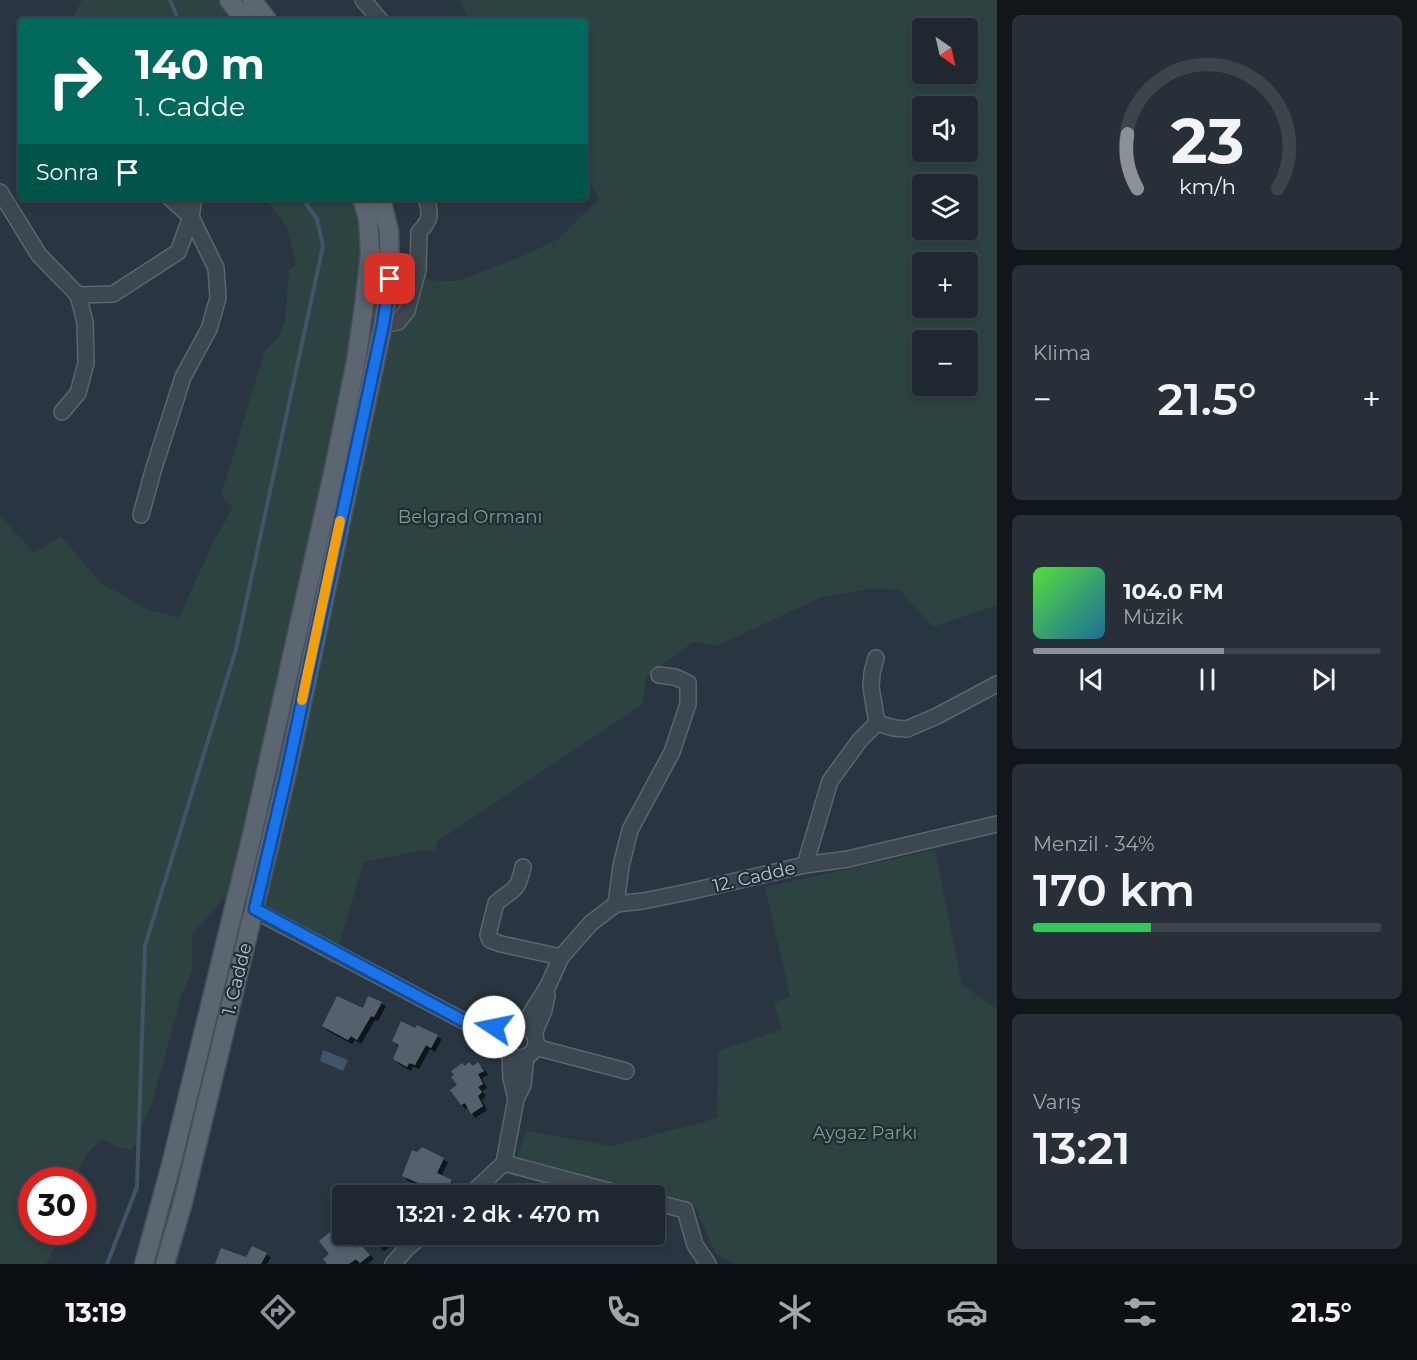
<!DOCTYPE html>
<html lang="tr">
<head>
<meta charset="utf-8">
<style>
  :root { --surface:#1f2830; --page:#273038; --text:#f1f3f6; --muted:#a1a6ab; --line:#3c444c; --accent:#8c9099 }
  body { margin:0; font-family:Montserrat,sans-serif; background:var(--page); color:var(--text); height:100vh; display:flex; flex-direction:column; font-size:22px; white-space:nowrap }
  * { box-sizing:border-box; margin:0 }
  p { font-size:20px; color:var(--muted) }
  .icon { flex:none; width:33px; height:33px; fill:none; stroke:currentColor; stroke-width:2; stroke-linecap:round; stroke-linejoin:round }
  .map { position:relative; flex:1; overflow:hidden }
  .side { display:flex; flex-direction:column; gap:15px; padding:15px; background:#11161a; width:420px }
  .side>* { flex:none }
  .banner { position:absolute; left:18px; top:18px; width:570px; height:183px; border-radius:6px; box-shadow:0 3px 9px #0003,0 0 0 2px var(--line); background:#00695c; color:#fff; overflow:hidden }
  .needle { width:39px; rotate:146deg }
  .fabs { position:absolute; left:912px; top:18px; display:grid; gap:12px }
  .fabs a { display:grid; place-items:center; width:66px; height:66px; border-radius:6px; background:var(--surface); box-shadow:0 3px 9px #0003,0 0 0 2px var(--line); font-size:30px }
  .speed { position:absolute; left:18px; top:1167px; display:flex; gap:12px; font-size:30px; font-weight:700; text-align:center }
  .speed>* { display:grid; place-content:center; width:78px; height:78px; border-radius:50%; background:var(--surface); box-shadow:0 3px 9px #0003,0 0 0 2px var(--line); line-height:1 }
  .speed .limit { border:9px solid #d22; background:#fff; color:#111 }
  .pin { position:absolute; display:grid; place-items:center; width:51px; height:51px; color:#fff; margin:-26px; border-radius:12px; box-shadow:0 3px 9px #0006 }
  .me { position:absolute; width:66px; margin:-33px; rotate:281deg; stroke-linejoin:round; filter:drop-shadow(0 0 4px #0008) }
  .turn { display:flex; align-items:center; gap:21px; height:126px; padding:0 18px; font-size:27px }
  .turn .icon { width:78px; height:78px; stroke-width:2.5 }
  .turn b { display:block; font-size:42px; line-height:51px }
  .then { display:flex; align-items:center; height:57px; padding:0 18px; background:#0003; gap:12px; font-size:22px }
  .big { font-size:45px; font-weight:600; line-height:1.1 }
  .side .widget { flex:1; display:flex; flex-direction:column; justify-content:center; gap:9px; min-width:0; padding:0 21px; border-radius:9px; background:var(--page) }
  .side .dial { align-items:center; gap:0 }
  .dial svg { height:156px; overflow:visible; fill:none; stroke:var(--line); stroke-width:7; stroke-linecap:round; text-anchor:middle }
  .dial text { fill:var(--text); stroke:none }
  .song { display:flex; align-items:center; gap:18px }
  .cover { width:72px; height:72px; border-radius:9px; background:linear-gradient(135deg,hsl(110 70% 55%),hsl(200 70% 35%)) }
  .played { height:6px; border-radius:3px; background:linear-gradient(90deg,var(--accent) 55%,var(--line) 55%) }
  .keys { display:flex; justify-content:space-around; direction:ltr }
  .heat { display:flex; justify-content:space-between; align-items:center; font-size:33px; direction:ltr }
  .charge { height:9px; border-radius:4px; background:linear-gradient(90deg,#34c759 34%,var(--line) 0) }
  .trip { position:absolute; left:332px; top:1185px; width:333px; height:60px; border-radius:6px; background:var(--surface); box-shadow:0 3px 9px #0003,0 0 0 2px var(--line); font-weight:600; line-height:60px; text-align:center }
  .tab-bar { display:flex; height:96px; justify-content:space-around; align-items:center; background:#0c1013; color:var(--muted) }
  .tab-bar .icon { width:42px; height:42px }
  .tab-bar .active { color:var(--accent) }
  .tab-bar b { font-size:27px; color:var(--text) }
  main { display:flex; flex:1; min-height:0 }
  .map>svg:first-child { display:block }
</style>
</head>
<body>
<main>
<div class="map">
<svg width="997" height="1264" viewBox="0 0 997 1264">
  <defs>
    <filter id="shadow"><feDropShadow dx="4" dy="4" stdDeviation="0" flood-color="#0009"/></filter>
  </defs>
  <rect width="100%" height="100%" fill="#293540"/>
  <g fill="#2c4342" fill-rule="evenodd">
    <polygon points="82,0 264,0 276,16 268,21 70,21"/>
    <path d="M460,0H997V605L933,627L906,597L900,590L869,589L820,598L717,646L693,642L646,677L643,704L438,841L435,852L425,850L364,862L333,964L224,898L205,920L192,933V971L181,997L152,1104L132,1150L117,1147L102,1139L86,1155L74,1180H32V1232H64L46,1264H0V515L34,553L61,536L101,583L149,610L179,618L214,540L233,508L221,495L265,350L278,338L285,320L289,270L296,265L287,227L265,198H392L400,239L401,280L457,281L516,259L559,239L599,199L585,175V21H471L464,10ZM922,28H968V74H922ZM922,106H968V152H922ZM922,184H968V230H922ZM922,262H968V308H922ZM922,340H968V386H922Z"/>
    <polygon points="935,850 962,985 997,1009 997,1264 734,1264 717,1254 711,1244 695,1206 674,1197 516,1161 526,1131 612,1146 717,1118 718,1051 782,1029 774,1003 790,996 765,887"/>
  </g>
  <polygon fill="#415468" points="323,1050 348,1060 343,1071 320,1061"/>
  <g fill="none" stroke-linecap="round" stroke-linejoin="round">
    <g stroke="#415468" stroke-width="4">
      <polyline points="170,0 179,21"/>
      <polyline points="107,1264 137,1187 145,946 236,649 323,246 317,219 302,198"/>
    </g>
  </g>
  <g fill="#55606d" filter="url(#shadow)">
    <polygon points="337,996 363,1008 368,996 382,1002 374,1017 371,1016 357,1040 351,1036 348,1040 322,1026"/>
    <polygon points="401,1021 415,1028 417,1025 438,1035 431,1048 426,1045 415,1065 409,1063 407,1067 393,1059 399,1045 392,1041"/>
    <polygon points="469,1062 473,1066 478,1062 484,1071 478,1074 483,1084 478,1087 482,1092 478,1096 483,1106 471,1114 465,1103 461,1105 450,1090 457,1085 451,1077 454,1075 451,1071 462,1063 465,1066"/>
    <polygon points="422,1147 444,1158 437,1173 452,1180 444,1194 432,1189 430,1191 420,1188 421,1184 402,1176 412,1150 417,1152"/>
    <polygon points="336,1227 345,1240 347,1238 355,1248 360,1244 370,1255 360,1263 356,1259 349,1264 327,1264 323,1259 329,1254 319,1241"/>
    <polygon points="369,1234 385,1234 389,1241 380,1247"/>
    <polygon points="252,1246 267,1253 261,1264 215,1264 221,1248 246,1257"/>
  </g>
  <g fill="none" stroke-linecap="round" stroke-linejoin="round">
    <defs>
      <g id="minor">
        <polyline points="363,0 381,21"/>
        <polyline points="0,192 39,255 78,295 113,294 178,252 191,217 194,198"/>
        <path d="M361,324L383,325L398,322L407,311L418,270L419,232C431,220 431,214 426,198"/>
        <polyline points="62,412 78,393 86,363 85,322 78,295"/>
        <polyline points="141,515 153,471 183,377 209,329 218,298 216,268 191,217 170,198"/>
        <polyline points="876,658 872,673 871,687 877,723"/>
        <polyline points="805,865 830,781 860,740 877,723 894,728 907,729 937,716 997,684"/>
        <path d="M523,867C517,893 515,887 496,903L488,935L490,940L501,944L561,957"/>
        <polyline points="237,901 477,1028 487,1040 505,1049"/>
        <polyline points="616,904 621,866 630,830 672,752 688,704 688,683 675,677 659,675"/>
        <circle cx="520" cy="1042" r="16"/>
        <polyline points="523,1026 548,986 561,957 591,923 616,904 643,901 688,892 805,865 848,859 997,824"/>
        <polyline points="534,1034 544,1010 547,995"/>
        <polyline points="535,1047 626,1071"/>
        <polyline points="510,1055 511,1078 516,1099"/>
        <polyline points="504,1163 628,1196"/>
        <polyline points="469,1196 504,1163 516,1099 523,1085 526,1056"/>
        <polyline points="654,1202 685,1210 695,1245 708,1264"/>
        <polyline points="393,1264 407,1248 424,1234"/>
      </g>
      <g id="major">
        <polyline points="229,0 246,21"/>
        <polyline points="252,0 268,21"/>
        <polyline points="144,1264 171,1165 252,835 334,469 356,361 364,306 370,253 368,219 362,198"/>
        <polyline points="165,1264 183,1202 287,773 383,325 390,279 389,231 381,198"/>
      </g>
    </defs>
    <use href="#minor" stroke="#5b656e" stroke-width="18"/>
    <use href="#major" stroke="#47505a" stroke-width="21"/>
    <use href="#minor" stroke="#3d4750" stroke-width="15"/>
    <use href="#major" stroke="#5c6670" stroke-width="18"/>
  </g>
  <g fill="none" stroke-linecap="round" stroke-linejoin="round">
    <defs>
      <polyline id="route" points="390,279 383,325 287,773 255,909 477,1028 494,1027"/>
    </defs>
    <use href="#route" stroke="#114b97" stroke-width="15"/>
    <use href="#route" stroke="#1a73e8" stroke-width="10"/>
    <polyline stroke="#f59e0b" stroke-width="10" points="302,700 340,521"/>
  </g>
  <g text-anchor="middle" stroke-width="4.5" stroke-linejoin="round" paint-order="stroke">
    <g font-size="18" fill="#7b9e80" stroke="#222c36">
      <text x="470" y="523">Belgrad Ormanı</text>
      <text x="865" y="1139">Aygaz Parkı</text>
    </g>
    <g font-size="18" fill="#bac2ca" stroke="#222c36">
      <text transform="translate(754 877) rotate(-13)" y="6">12. Cadde</text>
      <text transform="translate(237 979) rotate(-76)" y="6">1. Cadde</text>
    </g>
  </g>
</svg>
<div class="fabs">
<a><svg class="needle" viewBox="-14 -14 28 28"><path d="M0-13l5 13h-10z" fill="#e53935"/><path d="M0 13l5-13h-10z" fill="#a1a6ab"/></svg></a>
<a><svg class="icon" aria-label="sound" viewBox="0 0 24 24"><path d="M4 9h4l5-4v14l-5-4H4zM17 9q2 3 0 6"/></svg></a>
<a><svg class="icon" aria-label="layers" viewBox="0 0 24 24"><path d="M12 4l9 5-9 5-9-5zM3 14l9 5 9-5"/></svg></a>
<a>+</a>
<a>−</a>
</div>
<div class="speed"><div class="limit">30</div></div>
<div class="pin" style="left:390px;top:279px;background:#d93025"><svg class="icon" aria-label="arrive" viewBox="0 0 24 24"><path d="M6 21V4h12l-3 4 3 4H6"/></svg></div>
<svg class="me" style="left:494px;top:1027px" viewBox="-20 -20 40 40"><circle r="19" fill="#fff"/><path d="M0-13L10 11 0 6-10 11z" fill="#1a73e8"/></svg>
<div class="trip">13:21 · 2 dk · 470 m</div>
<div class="banner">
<div class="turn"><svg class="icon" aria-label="right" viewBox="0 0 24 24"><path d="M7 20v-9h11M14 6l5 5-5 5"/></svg><div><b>140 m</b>1. Cadde</div></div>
<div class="then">Sonra<svg class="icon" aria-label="arrive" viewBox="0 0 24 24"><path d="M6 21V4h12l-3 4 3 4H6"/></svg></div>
</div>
</div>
<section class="side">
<div class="widget dial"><svg viewBox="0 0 100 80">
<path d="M14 69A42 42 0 1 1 86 69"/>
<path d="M14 69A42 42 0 0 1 9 41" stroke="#8c9099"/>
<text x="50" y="56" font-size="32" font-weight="700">23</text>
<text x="50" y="72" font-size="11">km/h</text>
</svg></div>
<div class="widget"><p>Klima</p>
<div class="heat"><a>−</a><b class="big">21.5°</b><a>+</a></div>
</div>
<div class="widget">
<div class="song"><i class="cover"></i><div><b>104.0 FM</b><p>Müzik</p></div></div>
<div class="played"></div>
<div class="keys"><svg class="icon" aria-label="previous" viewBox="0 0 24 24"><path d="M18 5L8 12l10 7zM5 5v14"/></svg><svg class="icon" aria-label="pause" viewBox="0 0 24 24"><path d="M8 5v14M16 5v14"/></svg><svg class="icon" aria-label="next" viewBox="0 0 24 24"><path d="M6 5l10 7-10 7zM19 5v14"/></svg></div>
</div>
<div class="widget"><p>Menzil · 34%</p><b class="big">170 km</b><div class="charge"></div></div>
<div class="widget"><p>Varış</p><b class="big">13:21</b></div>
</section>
</main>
<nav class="tab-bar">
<b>13:19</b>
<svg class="icon active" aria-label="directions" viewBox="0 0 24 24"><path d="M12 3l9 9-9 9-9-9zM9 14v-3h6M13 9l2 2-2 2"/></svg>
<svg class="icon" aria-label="music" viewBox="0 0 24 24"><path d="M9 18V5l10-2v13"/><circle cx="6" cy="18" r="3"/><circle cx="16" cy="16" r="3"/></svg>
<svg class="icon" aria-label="phone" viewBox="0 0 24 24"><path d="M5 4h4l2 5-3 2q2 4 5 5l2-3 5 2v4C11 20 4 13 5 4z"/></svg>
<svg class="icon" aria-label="climate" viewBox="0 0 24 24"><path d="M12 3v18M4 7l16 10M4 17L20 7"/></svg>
<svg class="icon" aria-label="car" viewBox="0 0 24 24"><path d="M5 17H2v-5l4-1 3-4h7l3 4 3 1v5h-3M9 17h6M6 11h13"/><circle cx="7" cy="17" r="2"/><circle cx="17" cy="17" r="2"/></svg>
<svg class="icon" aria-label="filters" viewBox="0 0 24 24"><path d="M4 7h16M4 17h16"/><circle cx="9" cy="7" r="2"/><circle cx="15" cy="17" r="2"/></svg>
<b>21.5°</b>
</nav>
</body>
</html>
